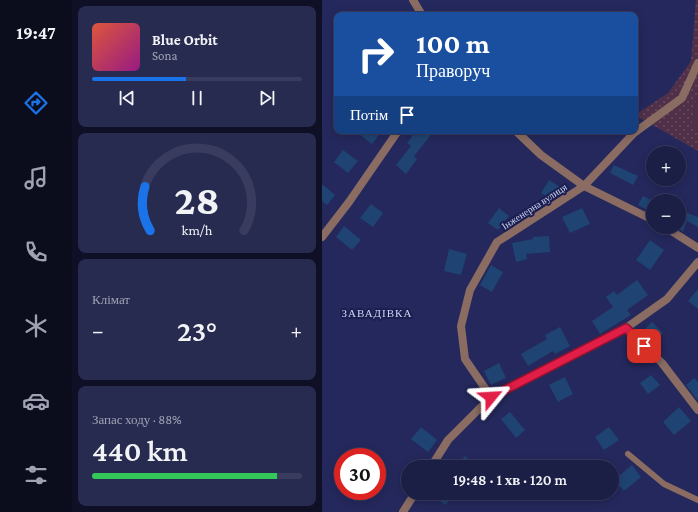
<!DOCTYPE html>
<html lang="uk">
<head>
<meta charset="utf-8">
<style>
  :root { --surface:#1b1e45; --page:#282b50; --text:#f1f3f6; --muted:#a0a2b3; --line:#393c5e; --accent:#1a73e8 }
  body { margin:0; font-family:"Crimson Pro",serif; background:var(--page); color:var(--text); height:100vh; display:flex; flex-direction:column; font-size:15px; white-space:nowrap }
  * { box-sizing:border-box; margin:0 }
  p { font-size:13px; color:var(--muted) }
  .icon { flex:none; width:22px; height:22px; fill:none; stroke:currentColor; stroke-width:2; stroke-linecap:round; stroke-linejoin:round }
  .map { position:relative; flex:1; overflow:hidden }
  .sheet { display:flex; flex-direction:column; gap:6px; padding:6px; background:#0f1026; width:250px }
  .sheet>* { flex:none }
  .hud { position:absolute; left:12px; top:12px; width:304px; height:122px; border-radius:8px; box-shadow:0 2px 10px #0003,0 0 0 1px var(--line); background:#1a4fa0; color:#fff; overflow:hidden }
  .fabs { position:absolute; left:324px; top:146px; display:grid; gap:8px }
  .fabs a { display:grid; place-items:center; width:40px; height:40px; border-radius:50%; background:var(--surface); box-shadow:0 2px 10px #0003,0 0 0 1px var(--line); font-size:20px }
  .speed { position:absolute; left:12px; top:448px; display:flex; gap:8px; font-size:20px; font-weight:700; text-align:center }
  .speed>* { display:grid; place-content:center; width:52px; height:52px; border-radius:50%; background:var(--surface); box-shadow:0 2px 10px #0003,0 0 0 1px var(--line); line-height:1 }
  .speed .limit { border:6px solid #d22; background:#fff; color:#111 }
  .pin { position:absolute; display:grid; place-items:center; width:34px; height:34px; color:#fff; margin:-17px; border-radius:8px; box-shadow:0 2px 6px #0006 }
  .me { position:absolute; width:44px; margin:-22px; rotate:63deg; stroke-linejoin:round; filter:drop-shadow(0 0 3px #0008) }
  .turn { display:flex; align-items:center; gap:14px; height:84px; padding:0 16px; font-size:18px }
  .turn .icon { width:52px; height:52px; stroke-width:2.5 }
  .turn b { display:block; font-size:28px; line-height:34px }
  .then { display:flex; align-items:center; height:38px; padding:0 16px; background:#0003; gap:8px; font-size:15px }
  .big { font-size:30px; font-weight:600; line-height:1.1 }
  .sheet .widget { flex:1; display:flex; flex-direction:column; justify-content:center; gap:6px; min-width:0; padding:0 14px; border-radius:8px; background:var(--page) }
  .sheet .dial { align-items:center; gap:0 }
  .dial svg { height:104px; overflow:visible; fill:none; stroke:var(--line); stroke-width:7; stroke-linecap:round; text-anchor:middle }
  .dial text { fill:var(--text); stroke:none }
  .song { display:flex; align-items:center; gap:12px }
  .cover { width:48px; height:48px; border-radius:6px; background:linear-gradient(135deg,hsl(10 70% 55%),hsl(310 70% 35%)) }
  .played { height:4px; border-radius:2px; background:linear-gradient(90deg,var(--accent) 45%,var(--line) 45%) }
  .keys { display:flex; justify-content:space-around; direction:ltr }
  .heat { display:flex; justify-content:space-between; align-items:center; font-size:22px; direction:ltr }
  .charge { height:6px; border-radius:3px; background:linear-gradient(90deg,#34c759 88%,var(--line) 0) }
  .trip { position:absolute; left:79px; top:460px; width:218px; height:40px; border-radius:20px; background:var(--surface); box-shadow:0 2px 10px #0003,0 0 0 1px var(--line); font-weight:600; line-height:40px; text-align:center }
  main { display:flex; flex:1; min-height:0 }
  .dock { display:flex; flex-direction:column; width:72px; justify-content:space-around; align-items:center; background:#0b0c1c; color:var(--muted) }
  .dock .icon { width:28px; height:28px }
  .dock .current { color:var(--accent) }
  .dock b { font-size:18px; color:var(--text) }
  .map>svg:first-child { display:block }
</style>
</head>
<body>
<main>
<nav class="dock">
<b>19:47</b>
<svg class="icon current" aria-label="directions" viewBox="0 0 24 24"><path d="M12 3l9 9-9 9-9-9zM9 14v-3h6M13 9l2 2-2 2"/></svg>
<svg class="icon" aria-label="music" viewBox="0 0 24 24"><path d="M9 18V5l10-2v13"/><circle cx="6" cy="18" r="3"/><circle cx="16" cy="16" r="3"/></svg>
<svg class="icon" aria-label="phone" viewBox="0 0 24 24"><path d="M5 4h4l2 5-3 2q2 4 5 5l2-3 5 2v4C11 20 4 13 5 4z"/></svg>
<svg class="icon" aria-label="climate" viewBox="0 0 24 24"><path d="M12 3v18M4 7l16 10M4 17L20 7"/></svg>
<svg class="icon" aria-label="car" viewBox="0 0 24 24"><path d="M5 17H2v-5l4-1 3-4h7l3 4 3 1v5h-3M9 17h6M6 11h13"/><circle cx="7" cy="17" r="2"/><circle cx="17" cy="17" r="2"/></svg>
<svg class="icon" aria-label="filters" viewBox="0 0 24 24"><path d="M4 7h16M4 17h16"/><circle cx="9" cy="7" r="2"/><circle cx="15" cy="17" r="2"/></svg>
</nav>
<section class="sheet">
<div class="widget">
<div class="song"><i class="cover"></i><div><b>Blue Orbit</b><p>Sona</p></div></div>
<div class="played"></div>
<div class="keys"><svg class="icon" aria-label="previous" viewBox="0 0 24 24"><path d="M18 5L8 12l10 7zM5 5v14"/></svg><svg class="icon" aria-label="pause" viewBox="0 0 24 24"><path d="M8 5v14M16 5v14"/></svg><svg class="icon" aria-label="next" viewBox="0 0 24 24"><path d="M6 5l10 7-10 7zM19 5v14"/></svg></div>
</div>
<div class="widget dial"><svg viewBox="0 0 100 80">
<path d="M14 69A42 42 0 1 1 86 69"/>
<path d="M14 69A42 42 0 0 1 10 35" stroke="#1a73e8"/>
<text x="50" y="56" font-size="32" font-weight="700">28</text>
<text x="50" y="72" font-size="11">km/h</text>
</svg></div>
<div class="widget"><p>Клімат</p>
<div class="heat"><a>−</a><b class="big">23°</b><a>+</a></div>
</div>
<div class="widget"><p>Запас ходу · 88%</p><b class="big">440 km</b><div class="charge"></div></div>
</section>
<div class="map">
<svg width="376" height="512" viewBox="0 0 376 512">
  <defs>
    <pattern id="grass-dots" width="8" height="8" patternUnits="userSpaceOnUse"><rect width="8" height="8" fill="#503048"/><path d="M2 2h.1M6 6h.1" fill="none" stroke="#684d63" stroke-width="1.8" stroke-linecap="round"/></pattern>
    <pattern id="forest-firs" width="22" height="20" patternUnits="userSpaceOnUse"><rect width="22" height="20" fill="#503048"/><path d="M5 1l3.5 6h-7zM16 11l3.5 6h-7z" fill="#684d63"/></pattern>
  </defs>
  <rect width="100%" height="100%" fill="#24285c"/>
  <polygon fill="url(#grass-dots)" points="374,0 376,0 376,89 370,123 376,132 376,151 313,115 346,93 369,61"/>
  <polygon fill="url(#forest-firs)" points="376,89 376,132 370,124"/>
  <g fill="#1f4372">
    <polygon points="33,131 60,131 50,144"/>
    <polygon points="94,131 112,131 92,156 95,159 84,174 74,165 89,146 85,143"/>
    <polygon points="21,150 36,161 26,173 12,162"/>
    <polygon points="292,165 316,176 311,185 288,173"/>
    <polygon points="227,180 238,187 230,200 219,193"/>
    <polygon points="0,184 13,195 5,205 0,201"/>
    <polygon points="321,196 331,201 331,213 316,205"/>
    <polygon points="49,204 61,213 51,227 38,218"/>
    <polygon points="177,208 187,216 176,230 166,223"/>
    <polygon points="260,208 268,224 248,233 240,217"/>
    <polygon points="357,210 376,217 376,227 365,221 361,232 357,229"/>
    <polygon points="22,226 39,240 30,250 14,237"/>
    <polygon points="227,236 228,252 204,254 205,259 194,262 190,243 211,239 211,237"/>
    <polygon points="328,240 342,250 328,270 314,260"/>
    <polygon points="127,249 145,254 139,275 122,271"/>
    <polygon points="169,265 181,272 170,292 158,285"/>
    <polygon points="315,280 326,295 305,310 309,315 278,334 270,321 291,307 284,297 292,291 295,295"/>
    <polygon points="376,289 376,309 366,301"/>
    <polygon points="330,322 341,333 329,345 318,334"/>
    <polygon points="238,327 248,346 233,354 231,351 206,366 199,354 225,339 223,335"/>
    <polygon points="177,363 184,378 169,385 162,371"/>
    <polygon points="329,375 338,385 326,394 318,383"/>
    <polygon points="243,377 251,394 236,402 227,385"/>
    <polygon points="372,378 376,382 376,401 364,385"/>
    <polygon points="357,407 369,421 352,435 341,422"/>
    <polygon points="188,412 203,430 194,438 179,419"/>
    <polygon points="99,427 115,440 106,452 89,439"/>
    <polygon points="287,427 297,440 282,450 273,437"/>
    <polygon points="143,456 155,467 133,467"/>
    <polygon points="310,465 319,477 302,491 292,480"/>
    <polygon points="109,493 134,493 123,505"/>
  </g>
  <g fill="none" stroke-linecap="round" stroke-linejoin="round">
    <polyline stroke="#8a6c63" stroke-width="6" points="306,454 342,484 376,500"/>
    <g stroke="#8a6c63" stroke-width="8">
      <polyline points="91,0 100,15"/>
      <polyline points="194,131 219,155 262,186 331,220"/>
      <polyline points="343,227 376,248"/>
      <polyline points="0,237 27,202 76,131"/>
      <polyline points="304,328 340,363 376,410"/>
      <polyline points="169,397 143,359 139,326 148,290 175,242 262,186 312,133 360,98 376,63"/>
      <polyline points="109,467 126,440 169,397 304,328 345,299 376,262"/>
      <polyline points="81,512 93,493"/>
    </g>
  </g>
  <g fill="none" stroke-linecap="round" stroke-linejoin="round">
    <defs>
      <polyline id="route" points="169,397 304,328 322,346"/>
    </defs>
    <use href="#route" stroke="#92132f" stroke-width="10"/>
    <use href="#route" stroke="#e11d48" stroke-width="7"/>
  </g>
  <g text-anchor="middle" stroke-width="4" stroke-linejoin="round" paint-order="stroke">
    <g font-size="10" fill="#ced5f5" stroke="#1b1e50">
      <text transform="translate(212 206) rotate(-33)" y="4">Інженерна вулиця</text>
    </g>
    <g font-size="11" letter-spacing="1" fill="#ced5f5" stroke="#1b1e50">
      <text x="55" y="317">ЗАВАДІВКА</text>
    </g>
  </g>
</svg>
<div class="fabs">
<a>+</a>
<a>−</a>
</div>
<div class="speed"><div class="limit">30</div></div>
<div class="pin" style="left:322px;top:346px;background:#d93025"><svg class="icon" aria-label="arrive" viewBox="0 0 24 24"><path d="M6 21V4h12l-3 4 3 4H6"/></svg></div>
<svg class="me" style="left:169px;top:397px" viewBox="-20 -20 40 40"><path d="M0-17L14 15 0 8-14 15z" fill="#e11d48" stroke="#fff" stroke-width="4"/></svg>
<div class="trip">19:48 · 1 хв · 120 m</div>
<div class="hud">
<div class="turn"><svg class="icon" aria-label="right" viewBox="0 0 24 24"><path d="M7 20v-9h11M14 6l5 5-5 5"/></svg><div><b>100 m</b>Праворуч</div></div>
<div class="then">Потім<svg class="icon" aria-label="arrive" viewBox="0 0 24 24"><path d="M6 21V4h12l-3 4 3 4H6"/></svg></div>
</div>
</div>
</main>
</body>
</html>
